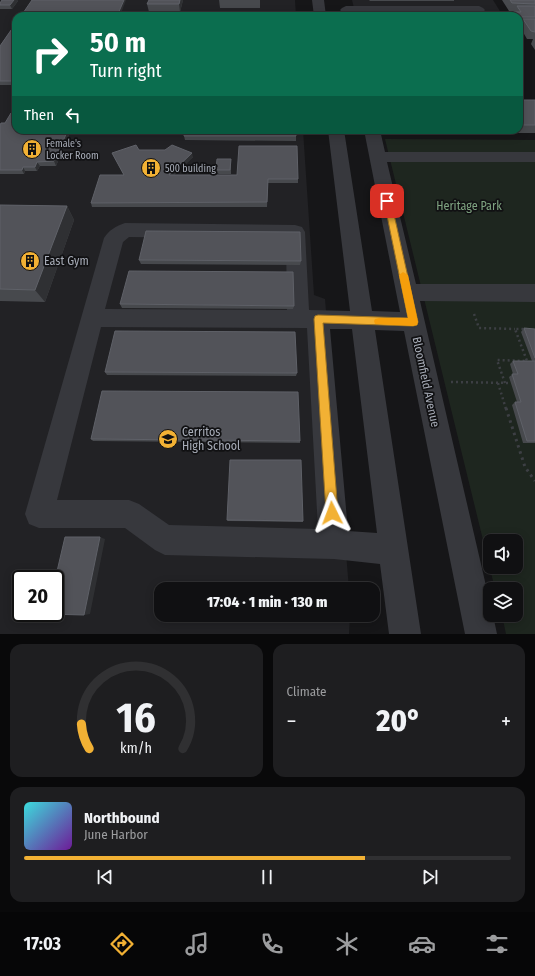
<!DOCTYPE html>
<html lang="en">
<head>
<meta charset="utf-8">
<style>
  :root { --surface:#101012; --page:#1e1e20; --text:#f1f3f6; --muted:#9c9d9f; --line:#303032; --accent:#f2b134 }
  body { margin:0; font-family:"Fira Sans Condensed",sans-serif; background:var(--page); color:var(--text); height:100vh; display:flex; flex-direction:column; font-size:15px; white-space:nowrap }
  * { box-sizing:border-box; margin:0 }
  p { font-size:13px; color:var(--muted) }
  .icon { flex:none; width:22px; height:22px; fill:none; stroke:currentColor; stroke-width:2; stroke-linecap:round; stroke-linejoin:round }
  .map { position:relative; height:634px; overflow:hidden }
  .sheet { display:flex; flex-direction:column; gap:10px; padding:10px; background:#09090a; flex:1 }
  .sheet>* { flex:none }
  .hud { position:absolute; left:12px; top:12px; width:511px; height:122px; border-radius:12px; box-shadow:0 2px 10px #0003,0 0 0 1px var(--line); background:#0b6e4f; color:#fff; overflow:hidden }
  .buttons { position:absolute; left:483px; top:534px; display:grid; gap:8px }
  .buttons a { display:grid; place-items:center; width:40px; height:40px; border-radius:8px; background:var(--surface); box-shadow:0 2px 10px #0003,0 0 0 1px var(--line); font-size:20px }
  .speed { position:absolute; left:12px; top:570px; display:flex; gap:8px; font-size:20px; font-weight:700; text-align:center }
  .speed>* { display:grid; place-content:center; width:52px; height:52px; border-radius:50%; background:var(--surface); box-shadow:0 2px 10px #0003,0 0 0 1px var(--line); line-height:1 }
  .speed .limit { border:2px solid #111; border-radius:6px; background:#fff; color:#111 }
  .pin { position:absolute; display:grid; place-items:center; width:34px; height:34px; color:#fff; margin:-17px; border-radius:8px; box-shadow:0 2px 6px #0006 }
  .me { position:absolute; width:44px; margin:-22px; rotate:357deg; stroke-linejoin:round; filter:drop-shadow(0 0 3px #0008) }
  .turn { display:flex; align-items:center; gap:14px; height:84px; padding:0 12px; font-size:18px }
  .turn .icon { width:52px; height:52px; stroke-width:2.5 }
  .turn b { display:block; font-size:28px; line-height:34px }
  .then { display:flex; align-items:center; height:38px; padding:0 12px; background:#0003; gap:8px; font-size:15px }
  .big { font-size:30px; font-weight:800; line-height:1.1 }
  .sheet .card { flex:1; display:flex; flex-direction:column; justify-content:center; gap:6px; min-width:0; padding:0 14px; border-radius:12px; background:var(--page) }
  .sheet .dial { align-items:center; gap:0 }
  .dial svg { height:104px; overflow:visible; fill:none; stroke:var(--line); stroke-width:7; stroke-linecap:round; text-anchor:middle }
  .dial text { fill:var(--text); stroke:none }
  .song { display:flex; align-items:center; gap:12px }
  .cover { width:48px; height:48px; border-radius:6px; background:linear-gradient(135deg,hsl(180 70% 55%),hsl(280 70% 35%)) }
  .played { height:4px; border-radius:2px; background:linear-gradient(90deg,var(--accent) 70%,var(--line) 70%) }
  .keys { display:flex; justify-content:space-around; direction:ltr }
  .heat { display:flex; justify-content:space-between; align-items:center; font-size:22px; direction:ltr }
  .sheet .tiles { flex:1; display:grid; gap:10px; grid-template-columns:1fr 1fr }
  .card:last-child { grid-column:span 2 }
  .trip { position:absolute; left:154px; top:582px; width:226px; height:40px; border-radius:12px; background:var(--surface); box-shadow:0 2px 10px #0003,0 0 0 1px var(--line); font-weight:800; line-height:40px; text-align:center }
  .tab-bar { display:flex; height:64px; justify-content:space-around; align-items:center; background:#060607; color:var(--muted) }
  .tab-bar .icon { width:28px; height:28px }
  .tab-bar .on { color:var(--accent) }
  .tab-bar b { font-size:18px; color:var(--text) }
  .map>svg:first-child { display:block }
</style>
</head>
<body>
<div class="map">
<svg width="535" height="634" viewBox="0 0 535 634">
  <rect width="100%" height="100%" fill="#161618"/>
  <g fill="#222225" fill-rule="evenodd">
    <path d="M0,0H295L296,16H16V130H303L314,295L325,299L349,589H161V615H350L349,634H0ZM21,579H55V613H21Z"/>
    <polygon points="352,0 493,0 503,16 356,16"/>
  </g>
  <path fill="#1e261f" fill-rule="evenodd" d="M385,139L535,140V634H506L502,615H516V589H495ZM490,541H516V567H490Z"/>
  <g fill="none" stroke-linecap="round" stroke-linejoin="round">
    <g stroke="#3d3f44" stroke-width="2.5" stroke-dasharray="2 3" stroke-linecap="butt">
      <polyline points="474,314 479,328 515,329"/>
      <polyline points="451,382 511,383"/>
      <polyline points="498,383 506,409"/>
      <polyline points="505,383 497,360 527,361 515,329 527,329"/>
    </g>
    <polyline stroke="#3d3f44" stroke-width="3" stroke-dasharray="2.5 4" stroke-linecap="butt" points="506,408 525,467 535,481"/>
    <g fill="#37383d" fill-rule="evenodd">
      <polygon points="312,0 324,0 326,16 314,16"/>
      <polygon points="346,6 479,6 483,8 485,10 483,12 479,14 342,12 340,10 342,8"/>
      <path d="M328,130H344L372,311L400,312L364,130H380L385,152H535V162H387L416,284H535V302L420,301L490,603V615H493L497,634H465L404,331L375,330L421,634H389L380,564L334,559L165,555L155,550L125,528H39L29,524L25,514L104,238C109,230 116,226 125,223L295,225L302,227L305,232L309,310L350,311ZM129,237L286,239L287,310L105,309L123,242ZM101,327L307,328L318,529L169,525L139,504L129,500H57ZM330,329H352L377,533L348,531Z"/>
    </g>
  </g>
  <g fill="#47494d">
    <polygon points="149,0 183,0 180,12 149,12 147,4"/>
    <polygon points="219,0 260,0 260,8 220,8"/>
    <polygon points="369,0 454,0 454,1 370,1"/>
    <polygon points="502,0 535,0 535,50 531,44 533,39 527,39 520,27 521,25 519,25 519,16 511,16 513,12 514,12 514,11 509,11"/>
    <polygon points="18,1 12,9 0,9 0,3"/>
    <polygon points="16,23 16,85 0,85 0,46"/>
    <polygon points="519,100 535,100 535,133 484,133 483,130 519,130"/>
    <polygon points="0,125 71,130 56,166 40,166 37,171 25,171 24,174 0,174"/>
    <polygon points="184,136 296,136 296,141 185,140"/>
    <polygon points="139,150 193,157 174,175 298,179 298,183 268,183 267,207 92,207 91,203 124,175 114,157 112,153"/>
    <polygon points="231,159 231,174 219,174 217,173 216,169"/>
    <polygon points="0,205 67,206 74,220 45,302 0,301"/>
    <polygon points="139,260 301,261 300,265 141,264"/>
    <polygon points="120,304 294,306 293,309 122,308"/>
    <polygon points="524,328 535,329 535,443 523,443 512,405 515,402 517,402 509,377 513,374 510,364 513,361 532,361 521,332"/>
    <polygon points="105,372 297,373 296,376 107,375"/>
    <polygon points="91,439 300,441 300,443 93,441"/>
    <polygon points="227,520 303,521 303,522 228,521"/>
  </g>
  <g fill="#2f3033">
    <polygon points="14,0 18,0 18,1 12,9 10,5"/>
    <polygon points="124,0 126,0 120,16 117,16"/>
    <polygon points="180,0 183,0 180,12 179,4"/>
    <polygon points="68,130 71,130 56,166 54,161"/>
    <polygon points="192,153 193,157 170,179 169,175"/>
    <polygon points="37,162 40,166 37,171 35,167"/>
    <polygon points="23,167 25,171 24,174 22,170"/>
    <polygon points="67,206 74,220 45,302 35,290"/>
    <polygon points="100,537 105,539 90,614 84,615"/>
  </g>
  <g fill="#525359" stroke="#5f6168">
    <polygon points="2,0 14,0 10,5 0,5 0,3"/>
    <polygon points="32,0 124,0 117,16 21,16"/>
    <polygon points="149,0 180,0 179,4 147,4"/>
    <polygon points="510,0 535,0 535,4 512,3"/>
    <polygon points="517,6 535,6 535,17 519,17 519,16 515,16 513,12 521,12"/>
    <polygon points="523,19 535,19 535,32 531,31"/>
    <polygon points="16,23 16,79 15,81 0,81 0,46"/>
    <rect x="519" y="100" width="16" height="25"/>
    <polygon points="11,113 16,113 16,130 68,130 54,161 37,162 35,167 23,167 22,170 0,170 0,125 1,123 5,123"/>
    <polygon points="185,130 295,130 296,136 184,136"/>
    <polygon points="136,145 139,150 165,150 172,145 192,153 169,175 237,175 239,146 297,146 298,179 268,179 267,202 91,203 100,175 124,175 112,153"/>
    <polygon points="217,159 231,159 230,170 218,170 216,169"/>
    <polygon points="0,205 67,206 35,290 0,289"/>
    <polygon points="146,231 300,232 301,261 139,260"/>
    <polygon points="129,271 293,272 294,306 120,304"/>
    <polygon points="524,328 535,329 535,358"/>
    <polygon points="115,331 295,332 297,373 105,372"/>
    <polygon points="513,361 535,361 535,441 527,441 515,402 521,402 512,374 518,374"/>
    <polygon points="102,391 298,392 300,441 91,439"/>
    <polygon points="230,460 301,460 303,521 227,520"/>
    <polygon points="65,537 100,537 84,615 47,614 47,613 55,613 55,580"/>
  </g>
  <polygon fill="#f2b134" stroke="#9d7322" points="387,198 391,201 418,322 417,325 413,326 323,323 338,513 336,517 332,519 328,517 326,513 314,319 315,316 318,315 408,318 384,201"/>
  <polygon fill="#f59e0b" points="403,272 408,275 418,322 417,325 413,326 375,324 374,321 375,319 379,318 408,318 399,275"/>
  <defs>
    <symbol id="building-disc" viewBox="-11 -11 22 22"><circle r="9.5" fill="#f2b134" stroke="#111113"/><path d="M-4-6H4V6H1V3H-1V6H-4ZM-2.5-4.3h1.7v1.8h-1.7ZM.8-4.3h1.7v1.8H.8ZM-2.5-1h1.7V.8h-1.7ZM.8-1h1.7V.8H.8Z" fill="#111"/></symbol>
    <symbol id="school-disc" viewBox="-11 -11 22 22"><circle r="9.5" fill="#f2b134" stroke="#111113"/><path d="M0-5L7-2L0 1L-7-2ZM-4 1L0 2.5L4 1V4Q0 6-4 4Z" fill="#111"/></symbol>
  </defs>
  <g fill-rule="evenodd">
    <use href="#building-disc" x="21" y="138" width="22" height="22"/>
    <use href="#building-disc" x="140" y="157" width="22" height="22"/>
    <use href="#building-disc" x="19" y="250" width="22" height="22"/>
    <use href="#school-disc" x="157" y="428" width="22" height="22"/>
  </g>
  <g text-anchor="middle" stroke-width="3.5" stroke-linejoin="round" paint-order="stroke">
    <g font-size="10" fill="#a8adb8" stroke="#111113" text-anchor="start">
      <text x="46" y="147">Female's<tspan x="46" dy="12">Locker Room</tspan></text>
      <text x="165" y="172">500 building</text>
    </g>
    <g font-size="12" fill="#7fa381" stroke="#111113">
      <text x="469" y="210">Heritage Park</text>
    </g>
    <g font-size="12" fill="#a8adb8" stroke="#111113" text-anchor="start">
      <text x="44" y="265">East Gym</text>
      <text x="182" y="436">Cerritos<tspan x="182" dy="14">High School</tspan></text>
    </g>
    <g font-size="12" fill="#a8adb8" stroke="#111113">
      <text transform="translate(426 382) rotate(78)" y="4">Bloomfield Avenue</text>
    </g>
  </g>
</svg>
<div class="buttons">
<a><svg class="icon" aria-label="sound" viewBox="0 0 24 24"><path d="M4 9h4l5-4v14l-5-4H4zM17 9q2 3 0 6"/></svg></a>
<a><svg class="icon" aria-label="layers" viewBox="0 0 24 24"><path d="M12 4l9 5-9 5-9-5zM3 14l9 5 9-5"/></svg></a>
</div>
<div class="speed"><div class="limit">20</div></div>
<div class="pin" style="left:387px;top:201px;background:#d93025"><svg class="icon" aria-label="arrive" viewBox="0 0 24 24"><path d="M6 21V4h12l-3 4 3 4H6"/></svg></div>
<svg class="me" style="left:332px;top:513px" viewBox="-20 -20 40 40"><path d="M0-17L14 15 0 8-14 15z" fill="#f2b134" stroke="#fff" stroke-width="4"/></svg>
<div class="trip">17:04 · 1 min · 130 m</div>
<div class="hud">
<div class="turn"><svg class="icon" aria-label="right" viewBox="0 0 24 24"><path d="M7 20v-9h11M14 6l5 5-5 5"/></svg><div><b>50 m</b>Turn right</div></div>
<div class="then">Then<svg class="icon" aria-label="left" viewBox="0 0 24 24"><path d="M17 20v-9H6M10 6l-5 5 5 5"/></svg></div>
</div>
</div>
<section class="sheet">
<div class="tiles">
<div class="card dial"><svg viewBox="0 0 100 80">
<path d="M14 69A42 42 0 1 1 86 69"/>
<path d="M14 69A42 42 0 0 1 8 50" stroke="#f2b134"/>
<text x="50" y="56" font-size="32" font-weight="700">16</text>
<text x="50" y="72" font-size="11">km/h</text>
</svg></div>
<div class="card"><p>Climate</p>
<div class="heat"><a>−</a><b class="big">20°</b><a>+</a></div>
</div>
<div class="card">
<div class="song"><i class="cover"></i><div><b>Northbound</b><p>June Harbor</p></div></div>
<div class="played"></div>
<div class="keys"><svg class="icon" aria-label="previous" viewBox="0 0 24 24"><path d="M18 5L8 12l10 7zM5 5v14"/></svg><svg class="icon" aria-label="pause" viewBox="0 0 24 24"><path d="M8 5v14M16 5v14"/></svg><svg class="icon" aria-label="next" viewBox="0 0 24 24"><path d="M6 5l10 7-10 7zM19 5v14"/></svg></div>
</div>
</div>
</section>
<nav class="tab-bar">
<b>17:03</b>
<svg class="icon on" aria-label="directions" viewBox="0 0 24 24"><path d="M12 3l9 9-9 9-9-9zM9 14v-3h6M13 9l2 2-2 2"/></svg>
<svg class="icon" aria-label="music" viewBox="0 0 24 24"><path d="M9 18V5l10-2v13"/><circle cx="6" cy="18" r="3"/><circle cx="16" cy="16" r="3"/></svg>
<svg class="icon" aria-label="phone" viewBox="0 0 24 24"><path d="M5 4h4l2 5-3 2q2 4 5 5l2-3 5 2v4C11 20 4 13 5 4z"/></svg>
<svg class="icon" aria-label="climate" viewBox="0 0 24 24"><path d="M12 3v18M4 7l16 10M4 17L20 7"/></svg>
<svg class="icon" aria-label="car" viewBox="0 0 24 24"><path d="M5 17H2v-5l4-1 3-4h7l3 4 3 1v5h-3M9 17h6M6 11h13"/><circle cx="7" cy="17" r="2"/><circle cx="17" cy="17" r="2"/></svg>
<svg class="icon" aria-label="filters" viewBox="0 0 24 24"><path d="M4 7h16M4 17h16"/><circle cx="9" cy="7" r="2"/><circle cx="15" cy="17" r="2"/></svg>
</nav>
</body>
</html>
